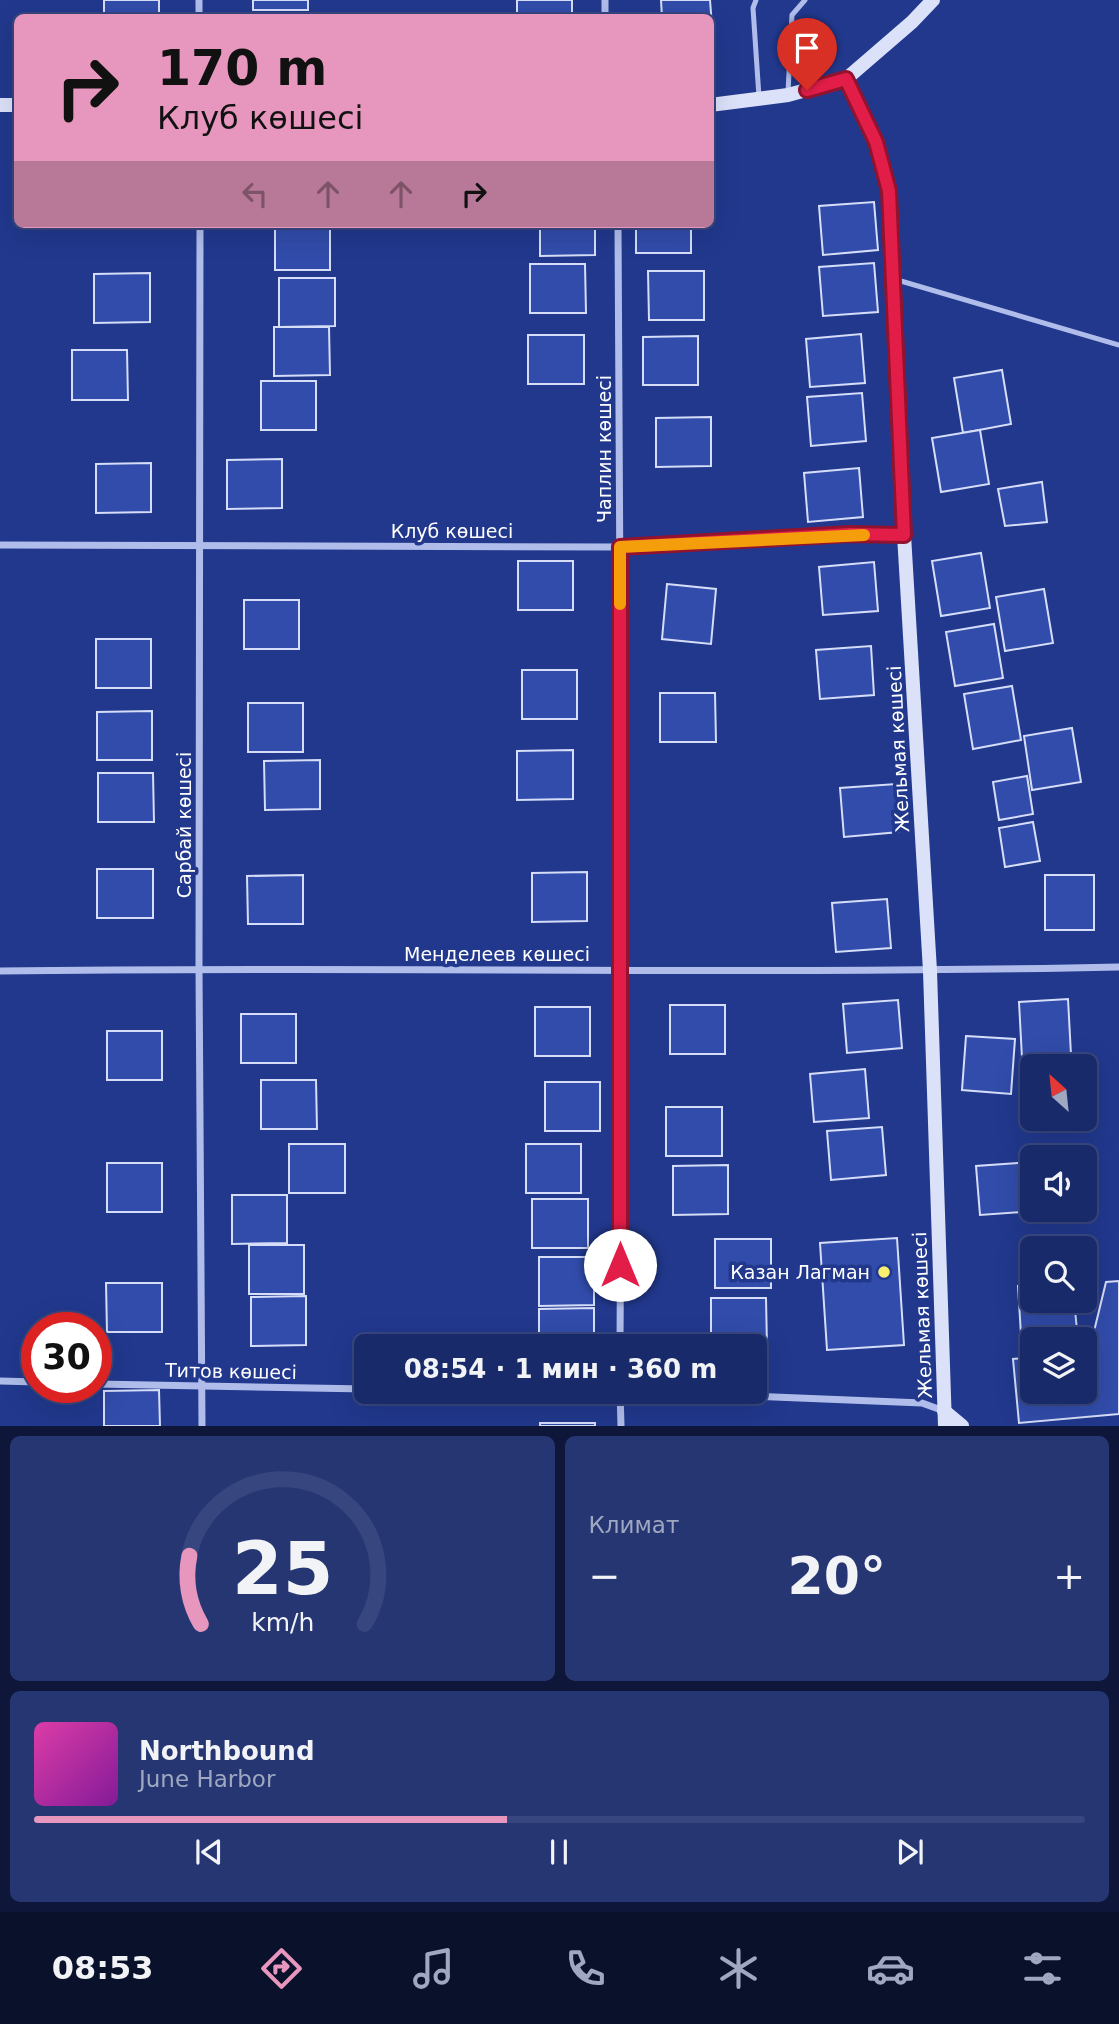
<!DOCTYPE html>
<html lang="ru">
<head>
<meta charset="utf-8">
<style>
  :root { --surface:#192a6a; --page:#263672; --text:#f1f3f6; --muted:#9fa7c1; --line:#37467e; --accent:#e797bd }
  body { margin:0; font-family:"DejaVu Sans",sans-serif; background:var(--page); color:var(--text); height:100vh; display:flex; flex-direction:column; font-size:26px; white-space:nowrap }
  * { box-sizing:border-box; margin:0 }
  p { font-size:23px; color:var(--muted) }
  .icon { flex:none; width:38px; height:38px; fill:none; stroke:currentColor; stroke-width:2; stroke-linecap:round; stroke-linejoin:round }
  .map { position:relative; height:1426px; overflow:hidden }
  .drawer { display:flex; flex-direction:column; gap:10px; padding:10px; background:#0e173a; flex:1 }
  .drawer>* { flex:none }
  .banner { position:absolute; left:14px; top:14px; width:700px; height:214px; border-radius:10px; box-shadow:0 7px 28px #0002,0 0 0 2px var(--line); background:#e797bd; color:#111; overflow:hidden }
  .needle { width:46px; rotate:333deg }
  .tools { position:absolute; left:1020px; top:1054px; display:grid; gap:14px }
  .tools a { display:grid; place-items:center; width:77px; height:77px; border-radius:10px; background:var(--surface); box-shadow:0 7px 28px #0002,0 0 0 2px var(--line); font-size:35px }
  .speed { position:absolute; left:21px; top:1312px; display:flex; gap:14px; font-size:35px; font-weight:700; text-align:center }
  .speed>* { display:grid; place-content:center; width:91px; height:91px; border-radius:50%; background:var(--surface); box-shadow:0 7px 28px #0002,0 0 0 2px var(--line); line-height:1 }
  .speed .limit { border:10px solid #d22; background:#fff; color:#111 }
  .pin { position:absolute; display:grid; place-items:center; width:60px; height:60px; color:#fff; margin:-72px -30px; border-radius:50% 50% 50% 0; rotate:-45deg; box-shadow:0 0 7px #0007 }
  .pin .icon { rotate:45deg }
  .me { position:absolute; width:77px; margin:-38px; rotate:0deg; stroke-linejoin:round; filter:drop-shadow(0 0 5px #0008) }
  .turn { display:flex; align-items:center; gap:24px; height:147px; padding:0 28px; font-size:32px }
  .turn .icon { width:91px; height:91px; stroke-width:2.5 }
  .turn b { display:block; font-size:49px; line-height:60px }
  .lanes { display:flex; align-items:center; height:66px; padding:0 28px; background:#0003; justify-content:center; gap:35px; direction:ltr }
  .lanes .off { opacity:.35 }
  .big { font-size:52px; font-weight:600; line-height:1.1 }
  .drawer .widget { flex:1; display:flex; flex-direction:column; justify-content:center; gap:10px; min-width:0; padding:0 24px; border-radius:10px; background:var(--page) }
  .drawer .dial { align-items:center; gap:0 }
  .dial svg { height:182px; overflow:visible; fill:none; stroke:var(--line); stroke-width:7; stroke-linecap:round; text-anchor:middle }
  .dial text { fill:var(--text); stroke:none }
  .song { display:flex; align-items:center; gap:21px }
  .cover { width:84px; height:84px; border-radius:10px; background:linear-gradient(135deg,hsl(320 70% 55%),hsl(290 70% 35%)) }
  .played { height:7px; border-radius:4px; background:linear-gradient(90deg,var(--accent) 45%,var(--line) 45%) }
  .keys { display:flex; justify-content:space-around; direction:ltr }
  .heat { display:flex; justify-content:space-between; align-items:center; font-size:38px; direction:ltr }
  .drawer .tiles { flex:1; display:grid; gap:10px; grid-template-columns:1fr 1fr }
  .widget:last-child { grid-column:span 2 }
  .trip { position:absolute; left:354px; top:1334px; width:413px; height:70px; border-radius:10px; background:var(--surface); box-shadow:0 7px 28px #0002,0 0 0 2px var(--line); font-weight:600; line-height:70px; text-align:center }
  .tabs { display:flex; height:112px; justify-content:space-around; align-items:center; background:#0a112a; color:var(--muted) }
  .tabs .icon { width:49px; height:49px }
  .tabs .selected { color:var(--accent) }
  .tabs b { font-size:32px; color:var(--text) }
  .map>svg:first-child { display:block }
</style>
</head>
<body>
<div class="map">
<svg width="1119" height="1426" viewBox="0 0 1119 1426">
  <rect width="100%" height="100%" fill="#21388d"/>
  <g fill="#314caa" stroke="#d5ddf8" stroke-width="2">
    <rect x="104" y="0" width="55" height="18"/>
    <rect x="253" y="0" width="55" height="10"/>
    <rect x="517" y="0" width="55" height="18"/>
    <polygon points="661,0 710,0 715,65 710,65 710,18 662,18"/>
    <polygon points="874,202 878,250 823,255 819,206"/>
    <rect x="275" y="224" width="55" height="46"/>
    <polygon points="540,224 595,224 595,255 540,256"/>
    <rect x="636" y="224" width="55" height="29"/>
    <polygon points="874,263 878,312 823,316 819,267"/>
    <polygon points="530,264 585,264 586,313 530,313"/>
    <polygon points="648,271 704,271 704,320 649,320"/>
    <polygon points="150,273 150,322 94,323 94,274"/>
    <polygon points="279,278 335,278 335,326 279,327"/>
    <polygon points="274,327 329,327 330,375 274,376"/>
    <polygon points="861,334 865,383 810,387 806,339"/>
    <rect x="528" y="335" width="56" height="49"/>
    <polygon points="698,336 698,385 643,385 643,337"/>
    <polygon points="72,350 127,350 128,400 72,400"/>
    <polygon points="1002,370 1011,424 963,433 954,378"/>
    <rect x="261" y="381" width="55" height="49"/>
    <polygon points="862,393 866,441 811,446 807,397"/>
    <polygon points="711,417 711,466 656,467 656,418"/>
    <polygon points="980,430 989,484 941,492 932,438"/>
    <polygon points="282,459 282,508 227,509 227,460"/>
    <polygon points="151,463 151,512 96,513 96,464"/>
    <polygon points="859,468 863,517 808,522 804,473"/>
    <polygon points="1042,482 1047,522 1005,526 998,489"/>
    <polygon points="981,553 990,608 941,616 932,561"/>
    <rect x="518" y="561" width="55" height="49"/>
    <polygon points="874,562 878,611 823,615 819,567"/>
    <polygon points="667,584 716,589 711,644 662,639"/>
    <polygon points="1044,589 1053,643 1005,651 996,597"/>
    <rect x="244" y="600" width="55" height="49"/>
    <polygon points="994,624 1003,678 955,686 946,632"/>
    <rect x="96" y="639" width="55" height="49"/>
    <polygon points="871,646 874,695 820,699 816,650"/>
    <rect x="522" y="670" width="55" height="49"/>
    <polygon points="1012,686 1021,740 973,749 964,694"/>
    <polygon points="660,693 715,693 716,742 660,742"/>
    <rect x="248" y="703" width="55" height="49"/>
    <polygon points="152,711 152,760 97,760 97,712"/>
    <polygon points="1072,728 1081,782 1032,790 1024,736"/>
    <polygon points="573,750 573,799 517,800 517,751"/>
    <polygon points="320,760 320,809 265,810 264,761"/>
    <polygon points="98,773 153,773 154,822 98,822"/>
    <polygon points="1027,776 1033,814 999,820 993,782"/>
    <polygon points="896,784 899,832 844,837 840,788"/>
    <polygon points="1033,822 1040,861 1005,867 999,828"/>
    <rect x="97" y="869" width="56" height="49"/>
    <polygon points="587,872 587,921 532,922 532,873"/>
    <polygon points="303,875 303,924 248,924 247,876"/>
    <rect x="1045" y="875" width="49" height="55"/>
    <polygon points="887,899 891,948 836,952 832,903"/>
    <polygon points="1068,999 1071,1055 1022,1058 1019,1002"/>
    <polygon points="898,1000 902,1048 847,1053 843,1004"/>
    <rect x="670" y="1005" width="55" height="49"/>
    <rect x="535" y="1007" width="55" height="49"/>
    <rect x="241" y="1014" width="55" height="49"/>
    <rect x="107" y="1031" width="55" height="49"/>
    <polygon points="966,1036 1015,1039 1011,1094 962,1090"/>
    <polygon points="865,1069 869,1118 814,1122 810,1074"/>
    <polygon points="261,1080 316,1080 317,1129 261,1129"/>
    <rect x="545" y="1082" width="55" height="49"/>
    <rect x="666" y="1107" width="56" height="49"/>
    <polygon points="882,1127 886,1175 831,1180 827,1131"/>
    <rect x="289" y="1144" width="56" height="49"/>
    <rect x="526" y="1144" width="55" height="49"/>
    <polygon points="1031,1162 1032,1209 1035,1211 980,1215 976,1166"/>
    <rect x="107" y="1163" width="55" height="49"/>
    <polygon points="728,1165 728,1214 673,1215 673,1166"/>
    <polygon points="232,1195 287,1195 287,1243 232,1244"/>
    <rect x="532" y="1199" width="56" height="49"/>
    <polygon points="897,1238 904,1345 827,1350 820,1243"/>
    <rect x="715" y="1239" width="56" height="49"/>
    <rect x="249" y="1245" width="55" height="49"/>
    <polygon points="539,1257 594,1257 594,1305 539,1306"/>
    <polygon points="1119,1281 1119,1414 1019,1423 1013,1359 1032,1357 1032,1391 1085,1391 1085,1352 1089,1352 1106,1282"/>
    <polygon points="106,1283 162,1283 162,1332 107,1332"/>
    <polygon points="1032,1285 1032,1300 1074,1300 1077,1330 1021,1335 1018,1286"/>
    <polygon points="306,1296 306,1345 251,1346 251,1297"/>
    <polygon points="711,1298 766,1298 767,1347 711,1346"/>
    <polygon points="594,1308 594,1346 539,1346 539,1309"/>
    <polygon points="159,1390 160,1426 104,1426 104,1391"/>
    <rect x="540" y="1423" width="55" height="3"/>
  </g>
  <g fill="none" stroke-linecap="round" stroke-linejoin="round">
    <g stroke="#b0bdeb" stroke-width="5">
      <polyline points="756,0 753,8 759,97"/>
      <polyline points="788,92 792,15 805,0"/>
      <polyline points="894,279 1119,345"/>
    </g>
    <g stroke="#b0bdeb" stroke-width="7">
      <polyline points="199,0 199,18"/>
      <polyline points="605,18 605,0"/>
      <polyline points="200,224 199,968 202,1426"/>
      <polyline points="618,224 622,971 620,1346"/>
      <polyline points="0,545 620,547 849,534 904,535"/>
      <path d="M0,971C373,966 746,975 1119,967"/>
      <polyline points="0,1381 37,1382"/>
      <polyline points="96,1384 366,1389"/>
      <polyline points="620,1391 621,1426"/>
      <polyline points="628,1391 922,1403 944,1411"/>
    </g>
    <g stroke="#dbe1f9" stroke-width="14">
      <polyline points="846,79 876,142 889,191 904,535 930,971 945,1426"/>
      <polyline points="0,105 18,105"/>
      <polyline points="710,105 788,95 846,79 912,22 933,0"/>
      <polyline points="944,1411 962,1426"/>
    </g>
  </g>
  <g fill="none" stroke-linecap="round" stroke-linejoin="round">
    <defs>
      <polyline id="route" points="620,1265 620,547 849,534 904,535 889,191 876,142 846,79 807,90"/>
    </defs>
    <use href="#route" stroke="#92132f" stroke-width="18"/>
    <use href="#route" stroke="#e11d48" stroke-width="12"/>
    <polyline stroke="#f59e0b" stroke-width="12" points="620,604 620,547 864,535"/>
  </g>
  <circle fill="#f8ef71" stroke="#21388d" stroke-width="2.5" cx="884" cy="1272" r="7"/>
  <g text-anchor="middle" stroke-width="7" stroke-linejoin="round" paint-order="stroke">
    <g font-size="19" fill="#fff" stroke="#21388d">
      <text transform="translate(604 449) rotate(-90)" y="7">Чаплин көшесі</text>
      <text x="452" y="538">Клуб көшесі</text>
      <text transform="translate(898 749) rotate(-93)" y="7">Жельмая көшесі</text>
      <text transform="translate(184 825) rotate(-90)" y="7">Сарбай көшесі</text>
      <text x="497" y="961">Менделеев көшесі</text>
      <text transform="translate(922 1315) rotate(-92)" y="7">Жельмая көшесі</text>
      <text transform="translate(231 1371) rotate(1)" y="7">Титов көшесі</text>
    </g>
    <g font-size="19" fill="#fff" stroke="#21388d" text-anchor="end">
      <text x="870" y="1279">Казан Лагман</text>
    </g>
  </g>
</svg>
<div class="tools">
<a><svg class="needle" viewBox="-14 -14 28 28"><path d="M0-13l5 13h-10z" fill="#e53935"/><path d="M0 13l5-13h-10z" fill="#9fa7c1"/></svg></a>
<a><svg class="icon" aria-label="sound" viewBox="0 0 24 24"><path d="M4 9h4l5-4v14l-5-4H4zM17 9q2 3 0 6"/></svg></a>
<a><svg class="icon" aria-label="search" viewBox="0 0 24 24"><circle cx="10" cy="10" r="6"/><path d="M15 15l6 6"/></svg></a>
<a><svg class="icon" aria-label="layers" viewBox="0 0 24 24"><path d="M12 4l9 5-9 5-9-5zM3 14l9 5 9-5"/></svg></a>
</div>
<div class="speed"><div class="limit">30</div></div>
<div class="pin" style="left:807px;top:90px;background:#d93025"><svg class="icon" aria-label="arrive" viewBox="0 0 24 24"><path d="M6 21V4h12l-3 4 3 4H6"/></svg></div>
<svg class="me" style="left:620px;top:1265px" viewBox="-20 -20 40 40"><circle r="19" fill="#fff"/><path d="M0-13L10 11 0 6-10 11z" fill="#e11d48"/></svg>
<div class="trip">08:54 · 1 мин · 360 m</div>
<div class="banner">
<div class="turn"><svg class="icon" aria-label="right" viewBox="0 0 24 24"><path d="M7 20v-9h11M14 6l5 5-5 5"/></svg><div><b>170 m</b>Клуб көшесі</div></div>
<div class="lanes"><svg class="icon off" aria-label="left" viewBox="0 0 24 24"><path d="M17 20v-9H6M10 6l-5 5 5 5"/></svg><svg class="icon off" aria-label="ahead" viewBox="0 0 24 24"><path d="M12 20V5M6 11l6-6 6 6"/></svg><svg class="icon off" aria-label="ahead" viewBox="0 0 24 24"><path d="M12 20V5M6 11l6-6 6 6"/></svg><svg class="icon" aria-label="right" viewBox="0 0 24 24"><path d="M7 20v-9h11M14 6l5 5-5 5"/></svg></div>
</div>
</div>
<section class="drawer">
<div class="tiles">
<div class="widget dial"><svg viewBox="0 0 100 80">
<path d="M14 69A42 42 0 1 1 86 69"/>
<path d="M14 69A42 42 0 0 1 9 39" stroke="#e797bd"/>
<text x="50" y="56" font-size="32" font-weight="700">25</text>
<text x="50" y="72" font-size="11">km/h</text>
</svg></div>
<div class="widget"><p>Климат</p>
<div class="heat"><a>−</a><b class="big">20°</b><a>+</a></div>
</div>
<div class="widget">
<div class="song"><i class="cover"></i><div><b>Northbound</b><p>June Harbor</p></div></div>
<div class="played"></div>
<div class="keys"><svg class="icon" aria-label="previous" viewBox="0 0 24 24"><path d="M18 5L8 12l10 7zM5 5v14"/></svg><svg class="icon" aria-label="pause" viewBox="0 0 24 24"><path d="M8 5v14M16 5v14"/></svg><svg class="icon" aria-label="next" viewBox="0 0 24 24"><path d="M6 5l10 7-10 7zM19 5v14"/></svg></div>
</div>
</div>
</section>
<nav class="tabs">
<b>08:53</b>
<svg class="icon selected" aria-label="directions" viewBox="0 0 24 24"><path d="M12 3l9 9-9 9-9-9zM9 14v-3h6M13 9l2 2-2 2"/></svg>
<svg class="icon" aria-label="music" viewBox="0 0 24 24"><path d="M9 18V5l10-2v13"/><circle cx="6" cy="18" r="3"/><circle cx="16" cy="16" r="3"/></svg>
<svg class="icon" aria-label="phone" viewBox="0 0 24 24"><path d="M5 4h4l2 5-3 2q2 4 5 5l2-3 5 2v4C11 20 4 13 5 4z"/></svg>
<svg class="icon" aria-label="climate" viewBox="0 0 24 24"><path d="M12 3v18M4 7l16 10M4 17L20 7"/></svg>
<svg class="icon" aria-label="car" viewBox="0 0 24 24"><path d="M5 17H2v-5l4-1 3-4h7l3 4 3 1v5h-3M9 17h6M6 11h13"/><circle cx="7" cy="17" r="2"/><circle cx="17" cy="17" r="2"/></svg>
<svg class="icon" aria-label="filters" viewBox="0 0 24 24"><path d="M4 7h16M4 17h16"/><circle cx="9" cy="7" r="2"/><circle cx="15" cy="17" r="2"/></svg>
</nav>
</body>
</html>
